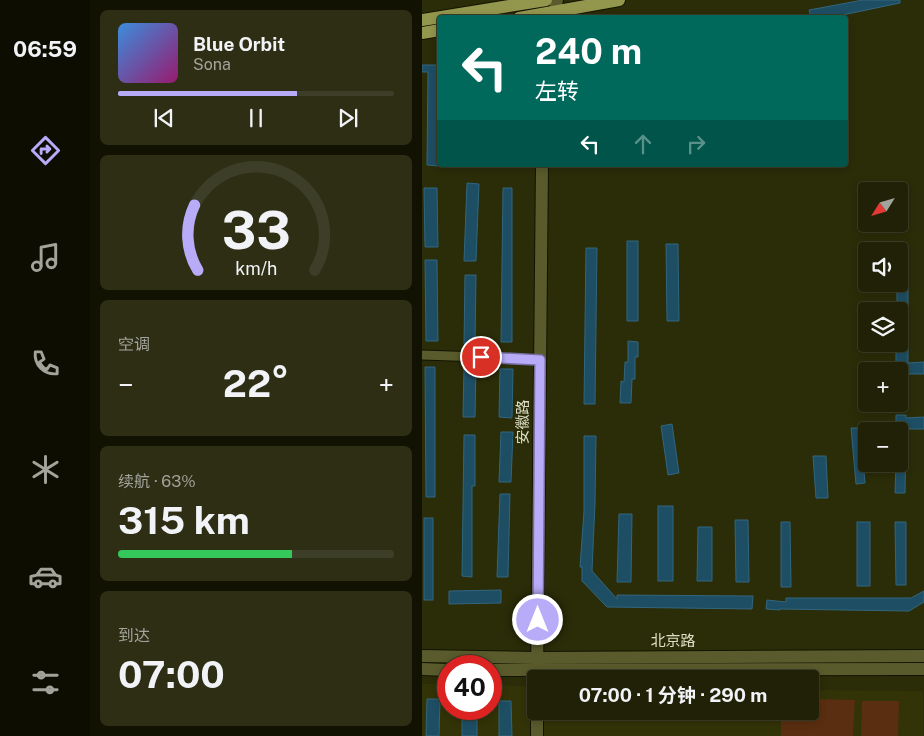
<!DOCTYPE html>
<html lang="zh">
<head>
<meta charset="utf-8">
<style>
  :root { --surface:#202106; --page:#2d2e14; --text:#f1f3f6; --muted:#a2a39b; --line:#3d3e28; --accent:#b8abf7 }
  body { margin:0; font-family:"Public Sans","Noto Sans SC",sans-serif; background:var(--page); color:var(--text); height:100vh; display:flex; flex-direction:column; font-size:19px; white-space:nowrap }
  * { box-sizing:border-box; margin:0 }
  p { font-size:16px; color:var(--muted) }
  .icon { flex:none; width:28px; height:28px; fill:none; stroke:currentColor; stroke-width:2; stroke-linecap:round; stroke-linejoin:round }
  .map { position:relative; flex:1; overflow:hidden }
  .side { display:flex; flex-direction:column; gap:10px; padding:10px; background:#121203; width:332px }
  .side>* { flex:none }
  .top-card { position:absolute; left:15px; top:15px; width:411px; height:152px; border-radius:5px; box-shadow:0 2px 8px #0003,0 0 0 1px var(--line); background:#00695c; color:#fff; overflow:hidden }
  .needle { width:32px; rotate:233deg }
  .controls { position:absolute; left:436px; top:182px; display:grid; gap:10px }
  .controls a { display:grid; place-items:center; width:50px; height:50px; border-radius:5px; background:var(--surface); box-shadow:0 2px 8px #0003,0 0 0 1px var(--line); font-size:25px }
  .speed { position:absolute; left:15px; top:655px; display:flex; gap:10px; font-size:25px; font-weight:700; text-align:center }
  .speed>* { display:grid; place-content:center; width:65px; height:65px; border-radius:50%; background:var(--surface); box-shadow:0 2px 8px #0003,0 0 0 1px var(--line); line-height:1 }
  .speed .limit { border:8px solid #d22; background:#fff; color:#111 }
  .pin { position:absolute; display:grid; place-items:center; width:42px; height:42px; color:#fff; margin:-21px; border:2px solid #fff; border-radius:50%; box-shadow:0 1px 5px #0007 }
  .me { position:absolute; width:55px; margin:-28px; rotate:0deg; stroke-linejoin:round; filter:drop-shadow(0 0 4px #0008) }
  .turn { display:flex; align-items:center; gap:18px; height:105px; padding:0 15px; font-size:22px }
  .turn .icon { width:65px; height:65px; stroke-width:2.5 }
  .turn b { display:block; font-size:35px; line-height:42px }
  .lanes { display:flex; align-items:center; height:48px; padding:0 15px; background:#0003; justify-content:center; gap:25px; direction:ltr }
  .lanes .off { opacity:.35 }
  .big { font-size:38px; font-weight:700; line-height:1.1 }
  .side .tile { flex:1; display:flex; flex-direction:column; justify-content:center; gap:8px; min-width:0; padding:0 18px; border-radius:8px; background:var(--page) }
  .side .dial { align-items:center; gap:0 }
  .dial svg { height:130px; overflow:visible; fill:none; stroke:var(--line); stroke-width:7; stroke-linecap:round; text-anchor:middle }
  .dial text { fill:var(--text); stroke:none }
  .song { display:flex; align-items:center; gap:15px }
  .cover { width:60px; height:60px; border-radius:8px; background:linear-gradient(135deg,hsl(210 70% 55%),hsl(320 70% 35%)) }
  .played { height:5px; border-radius:2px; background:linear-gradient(90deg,var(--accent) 65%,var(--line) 65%) }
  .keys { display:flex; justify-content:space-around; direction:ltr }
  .heat { display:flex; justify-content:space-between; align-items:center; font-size:28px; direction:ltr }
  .charge { height:8px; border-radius:4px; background:linear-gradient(90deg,#34c759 63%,var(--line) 0) }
  .trip { position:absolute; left:105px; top:670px; width:292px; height:50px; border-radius:5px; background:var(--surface); box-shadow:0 2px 8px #0003,0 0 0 1px var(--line); font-weight:700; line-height:50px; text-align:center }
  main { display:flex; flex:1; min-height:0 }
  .tab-bar { display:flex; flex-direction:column; width:90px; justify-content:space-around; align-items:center; background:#0d0d02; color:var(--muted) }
  .tab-bar .icon { width:35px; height:35px }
  .tab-bar .on { color:var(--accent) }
  .tab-bar b { font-size:22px; color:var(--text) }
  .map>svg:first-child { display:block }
</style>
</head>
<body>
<main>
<nav class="tab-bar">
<b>06:59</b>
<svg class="icon on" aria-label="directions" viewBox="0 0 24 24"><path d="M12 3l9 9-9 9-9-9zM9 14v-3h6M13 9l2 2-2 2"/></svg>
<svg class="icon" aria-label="music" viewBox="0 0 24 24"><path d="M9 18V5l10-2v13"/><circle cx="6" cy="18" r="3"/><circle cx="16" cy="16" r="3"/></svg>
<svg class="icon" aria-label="phone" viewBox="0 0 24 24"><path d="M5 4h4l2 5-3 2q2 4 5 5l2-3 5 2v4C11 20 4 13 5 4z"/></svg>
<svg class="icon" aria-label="climate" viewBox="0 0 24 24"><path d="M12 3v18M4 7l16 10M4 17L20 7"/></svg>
<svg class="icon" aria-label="car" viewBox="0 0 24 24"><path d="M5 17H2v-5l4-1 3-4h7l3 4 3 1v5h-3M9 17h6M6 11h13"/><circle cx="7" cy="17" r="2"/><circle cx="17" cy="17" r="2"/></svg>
<svg class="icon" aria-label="filters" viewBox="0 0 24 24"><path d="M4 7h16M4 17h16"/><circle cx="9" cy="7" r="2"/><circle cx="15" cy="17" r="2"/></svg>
</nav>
<section class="side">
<div class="tile">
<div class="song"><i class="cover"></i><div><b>Blue Orbit</b><p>Sona</p></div></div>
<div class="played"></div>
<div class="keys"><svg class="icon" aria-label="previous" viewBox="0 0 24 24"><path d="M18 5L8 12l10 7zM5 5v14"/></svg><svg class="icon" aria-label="pause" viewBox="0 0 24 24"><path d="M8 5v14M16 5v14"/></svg><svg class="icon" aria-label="next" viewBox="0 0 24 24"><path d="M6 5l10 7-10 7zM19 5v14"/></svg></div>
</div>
<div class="tile dial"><svg viewBox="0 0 100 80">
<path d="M14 69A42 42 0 1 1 86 69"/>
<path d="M14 69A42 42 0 0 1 12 29" stroke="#b8abf7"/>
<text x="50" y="56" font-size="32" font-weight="700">33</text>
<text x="50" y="72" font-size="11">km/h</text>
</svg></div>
<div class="tile"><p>空调</p>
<div class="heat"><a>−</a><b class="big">22°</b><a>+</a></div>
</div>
<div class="tile"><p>续航 · 63%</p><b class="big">315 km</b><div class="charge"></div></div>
<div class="tile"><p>到达</p><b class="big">07:00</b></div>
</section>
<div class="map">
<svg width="502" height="736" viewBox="0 0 502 736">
  <rect width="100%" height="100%" fill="#2b2c08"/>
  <polygon fill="#323306" points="0,684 26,684 26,709 69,709 69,685 114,686 114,711 389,711 389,690 501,691 501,736 0,736"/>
  <g fill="#5a2e10">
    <polygon points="389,699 433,700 431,736 359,736 359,711 389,711"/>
    <polygon points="440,701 477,701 476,736 439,736"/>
  </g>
  <g fill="#1e4e64" stroke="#32667e">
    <polygon points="441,0 478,0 478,3 406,18 389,18 387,10"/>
    <polygon points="0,65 17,65 16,166 5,165 6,72 0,72"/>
    <polygon points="45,183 57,184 54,261 42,261"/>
    <polygon points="2,188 15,188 16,247 3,247"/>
    <polygon points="81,188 90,188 90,342 79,342"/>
    <rect x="205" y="241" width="11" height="80"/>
    <polygon points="244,244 256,244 257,321 245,321"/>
    <polygon points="164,248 175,248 173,404 162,404"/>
    <polygon points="3,260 15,260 16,341 4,341"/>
    <polygon points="478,274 486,274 486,363 502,362 502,374 486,374 486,378 478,378 478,371 474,371 474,344 478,344 478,311 475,311 475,284 478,284"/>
    <polygon points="43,275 54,275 53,344 42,344"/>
    <polygon points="206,341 216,342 216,357 213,357 213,379 210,379 209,403 198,403 199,381 202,382 203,362 206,362"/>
    <polygon points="3,367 13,367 13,497 4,497"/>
    <polygon points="42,368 54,368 53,417 41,417"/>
    <polygon points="78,369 91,369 90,418 77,417"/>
    <polygon points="474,415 484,415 484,418 502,417 502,429 484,429 483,493 473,493 474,464 478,464 478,431 474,431"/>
    <polygon points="250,424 257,473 246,475 239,426"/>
    <polygon points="429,428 438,428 443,483 434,484"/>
    <polygon points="79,432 91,432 89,482 77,482"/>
    <polygon points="42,435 53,435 53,486 50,486 50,577 40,576"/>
    <polygon points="162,436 174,436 173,503 170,571 195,599 195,595 331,596 330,609 185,607 160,581 160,567 158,567 162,511"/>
    <polygon points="391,456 404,456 406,498 394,498"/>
    <polygon points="78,494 88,494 86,577 75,577"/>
    <rect x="236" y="506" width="15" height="75"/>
    <polygon points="197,514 210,514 209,582 195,582"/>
    <rect x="2" y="518" width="9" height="82"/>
    <polygon points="313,520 326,520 327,582 314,582"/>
    <polygon points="359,522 368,522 369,587 359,587"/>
    <rect x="435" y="522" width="13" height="64"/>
    <polygon points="473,522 484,522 484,585 474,585"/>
    <polygon points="276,527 290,527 290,581 275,581"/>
    <polygon points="79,590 79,603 27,604 27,591"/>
    <polygon points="502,591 502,602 487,611 358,609 358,610 344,609 345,600 364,602 364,598 489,598"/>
    <polygon points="5,699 18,699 17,736 4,736"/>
    <polygon points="77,701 89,701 90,736 77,736"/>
    <rect x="40" y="709" width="15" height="27"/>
  </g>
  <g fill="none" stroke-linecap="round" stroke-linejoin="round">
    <defs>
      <polyline id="street" points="0,355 118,359"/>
      <g id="secondary">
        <polyline points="131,18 135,0"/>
        <polyline points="0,656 115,658 502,656"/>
        <polyline points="0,669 26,670"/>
        <polyline points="69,670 502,669"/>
        <polyline points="115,679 120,165"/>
        <polyline points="115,736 115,711"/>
      </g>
      <g id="primary">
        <polyline points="97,18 197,0"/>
        <polyline points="0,20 124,0"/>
        <polyline points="0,33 18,30"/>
      </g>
    </defs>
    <use href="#street" stroke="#131400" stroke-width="11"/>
    <use href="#secondary" stroke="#131400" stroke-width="14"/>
    <use href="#primary" stroke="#131400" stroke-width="14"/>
    <use href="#street" stroke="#595b2c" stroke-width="9"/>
    <use href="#secondary" stroke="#595b2c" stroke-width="12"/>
    <use href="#primary" stroke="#93964d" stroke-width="12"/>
  </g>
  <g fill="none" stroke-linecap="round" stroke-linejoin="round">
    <defs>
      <polyline id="route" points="59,357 118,360 116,620"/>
    </defs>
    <use href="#route" stroke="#786fa1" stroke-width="12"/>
    <use href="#route" stroke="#b8abf7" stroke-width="9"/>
  </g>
  <g text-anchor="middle" stroke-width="5" stroke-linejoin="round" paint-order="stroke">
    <g font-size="15" fill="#dcdec5" stroke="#2b2c08">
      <text transform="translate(101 422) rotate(-90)" y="5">安徽路</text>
      <text x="251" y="646">北京路</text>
    </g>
  </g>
</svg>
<div class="controls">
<a><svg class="needle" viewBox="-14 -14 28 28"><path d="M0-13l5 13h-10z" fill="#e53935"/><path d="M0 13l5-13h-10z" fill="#a2a39b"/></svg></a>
<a><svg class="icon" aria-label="sound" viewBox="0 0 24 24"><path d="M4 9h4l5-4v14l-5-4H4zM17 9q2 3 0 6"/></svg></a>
<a><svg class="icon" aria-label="layers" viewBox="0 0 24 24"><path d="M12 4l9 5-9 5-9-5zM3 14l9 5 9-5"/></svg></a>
<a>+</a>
<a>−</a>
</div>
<div class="speed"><div class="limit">40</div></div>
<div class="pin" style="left:59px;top:357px;background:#d93025"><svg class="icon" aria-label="arrive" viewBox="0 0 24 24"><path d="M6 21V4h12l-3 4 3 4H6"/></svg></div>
<svg class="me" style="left:116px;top:620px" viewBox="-20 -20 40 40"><circle r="17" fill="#b8abf7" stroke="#fff" stroke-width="3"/><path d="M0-11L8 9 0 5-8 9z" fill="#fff"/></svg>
<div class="trip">07:00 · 1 分钟 · 290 m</div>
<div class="top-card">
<div class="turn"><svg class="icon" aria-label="left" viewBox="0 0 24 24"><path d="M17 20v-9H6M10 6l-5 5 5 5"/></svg><div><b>240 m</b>左转</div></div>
<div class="lanes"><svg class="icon" aria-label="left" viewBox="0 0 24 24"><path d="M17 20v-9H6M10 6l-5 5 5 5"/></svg><svg class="icon off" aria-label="ahead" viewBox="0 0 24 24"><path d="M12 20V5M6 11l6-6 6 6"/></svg><svg class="icon off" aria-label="right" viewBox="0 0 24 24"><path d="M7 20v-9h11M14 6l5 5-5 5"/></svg></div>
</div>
</div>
</main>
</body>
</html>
